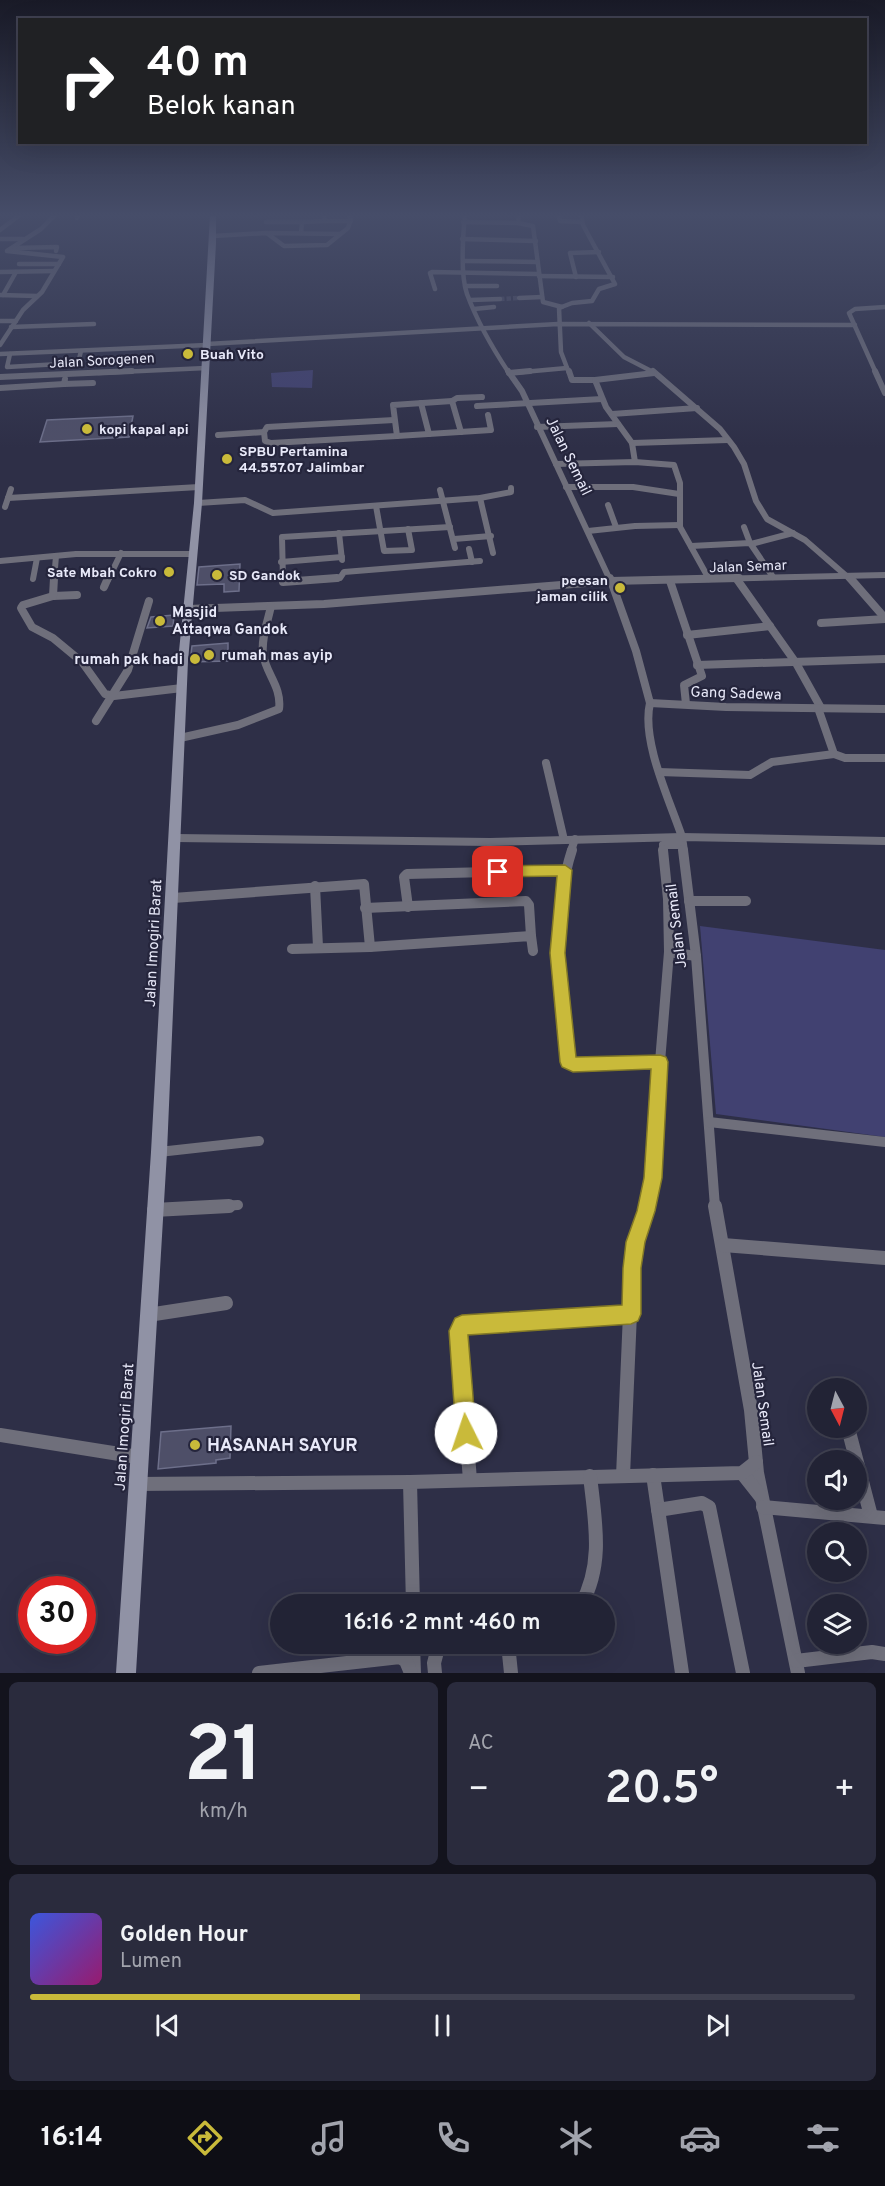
<!DOCTYPE html>
<html lang="id">
<head>
<meta charset="utf-8">
<style>
  :root { --surface:#222335; --page:#2a2b3d; --text:#f1f3f6; --muted:#a2a4ad; --line:#3f4050; --accent:#c9ba3a }
  body { margin:0; font-family:Overpass,sans-serif; background:var(--page); color:var(--text); height:100vh; display:flex; flex-direction:column; font-size:22px; white-space:nowrap }
  * { box-sizing:border-box; margin:0 }
  p { font-size:20px; color:var(--muted) }
  .icon { flex:none; width:33px; height:33px; fill:none; stroke:currentColor; stroke-width:2; stroke-linecap:round; stroke-linejoin:round }
  .map { position:relative; height:1673px; overflow:hidden }
  .panel { display:flex; flex-direction:column; gap:9px; padding:9px; background:#13131d; flex:1 }
  .panel>* { flex:none }
  .guide { position:absolute; left:18px; top:18px; width:849px; height:126px; border-radius:0px; box-shadow:0 6px 24px #0002,0 0 0 2px var(--line); background:#202124; color:#fff; overflow:hidden }
  .needle { width:39px; rotate:173deg }
  .tools { position:absolute; left:807px; top:1378px; display:grid; gap:12px }
  .tools a { display:grid; place-items:center; width:60px; height:60px; border-radius:50%; background:var(--surface); box-shadow:0 6px 24px #0002,0 0 0 2px var(--line); font-size:30px }
  .speed { position:absolute; left:18px; top:1576px; display:flex; gap:12px; font-size:30px; font-weight:700; text-align:center }
  .speed>* { display:grid; place-content:center; width:78px; height:78px; border-radius:50%; background:var(--surface); box-shadow:0 6px 24px #0002,0 0 0 2px var(--line); line-height:1 }
  .speed .limit { border:9px solid #d22; background:#fff; color:#111 }
  .pin { position:absolute; display:grid; place-items:center; width:51px; height:51px; color:#fff; margin:-26px; border-radius:12px; box-shadow:0 3px 9px #0006 }
  .me { position:absolute; width:66px; margin:-33px; rotate:356deg; stroke-linejoin:round; filter:drop-shadow(0 0 4px #0008) }
  .turn { display:flex; align-items:center; gap:21px; height:126px; padding:0 30px; font-size:27px }
  .turn .icon { width:78px; height:78px; stroke-width:2.5 }
  .turn b { display:block; font-size:42px; line-height:51px }
  .big { font-size:45px; font-weight:600; line-height:1.1 }
  .panel .tile { flex:1; display:flex; flex-direction:column; justify-content:center; gap:9px; min-width:0; padding:0 21px; border-radius:9px; background:var(--page) }
  .panel .dial { align-items:center; gap:0 }
  .dial b { font-size:78px; line-height:1 }
  .song { display:flex; align-items:center; gap:18px }
  .cover { width:72px; height:72px; border-radius:9px; background:linear-gradient(135deg,hsl(230 70% 55%),hsl(320 70% 35%)) }
  .played { height:6px; border-radius:3px; background:linear-gradient(90deg,var(--accent) 40%,var(--line) 40%) }
  .keys { display:flex; justify-content:space-around; direction:ltr }
  .heat { display:flex; justify-content:space-between; align-items:center; font-size:33px; direction:ltr }
  .panel .tiles { flex:1; display:grid; gap:9px; grid-template-columns:1fr 1fr }
  .tile:last-child { grid-column:span 2 }
  .trip { position:absolute; left:270px; top:1594px; width:345px; height:60px; border-radius:30px; background:var(--surface); box-shadow:0 6px 24px #0002,0 0 0 2px var(--line); font-weight:600; line-height:60px; text-align:center }
  .menu { display:flex; height:96px; justify-content:space-around; align-items:center; background:#0e0e15; color:var(--muted) }
  .menu .icon { width:42px; height:42px }
  .menu .on { color:var(--accent) }
  .menu b { font-size:27px; color:var(--text) }
  .map>svg:first-child { display:block }
</style>
</head>
<body>
<div class="map">
<svg width="885" height="1673" viewBox="0 0 885 1673">
  <rect width="100%" height="100%" fill="#2e2f47"/>
  <g fill="#414171">
    <polygon points="313,370 312,388 272,387 271,373"/>
    <polygon points="700,926 885,950 885,1137 716,1114"/>
  </g>
  <g fill="#4e4f68" stroke="#6d6f8a" stroke-width="1.5">
    <polygon points="133,416 129,437 40,442 47,420"/>
    <polygon points="240,564 239,591 224,592 224,584 197,585 199,567"/>
    <polygon points="174,615 173,626 147,628 151,617"/>
    <polygon points="228,643 228,661 190,662 192,646"/>
    <polygon points="231,1426 230,1458 216,1460 216,1463 158,1469 161,1432"/>
  </g>
  <g fill="none" stroke-linecap="round" stroke-linejoin="round">
    <polyline stroke="#4a4b62" stroke-width="4.5" stroke-dasharray="4.5 2" stroke-linecap="butt" points="500,299 519,298"/>
    <g stroke="#6f6f7b" stroke-width="4.5">
      <path d="M465,214C463,235 460,274 467,294C477,321 493,349 509,373"/>
      <polyline points="519,214 518,223 533,226 543,302 562,307"/>
      <polyline points="558,214 560,221 582,222"/>
      <polyline points="77,218 79,214"/>
      <polyline points="325,221 351,221"/>
      <polyline points="266,222 302,222"/>
      <polyline points="463,222 518,223"/>
      <polyline points="0,230 21,214"/>
      <polyline points="301,233 302,222 325,221 324,214"/>
      <polyline points="268,234 284,246 327,245 348,228 351,219 348,214"/>
      <polyline points="213,236 266,233 340,234"/>
      <polyline points="0,239 23,239"/>
      <polyline points="462,239 536,241"/>
      <polyline points="13,248 57,247 56,251"/>
      <polyline points="464,261 538,262"/>
      <polyline points="19,264 59,264"/>
      <polyline points="0,272 54,271"/>
      <polyline points="539,276 613,277"/>
      <polyline points="576,277 570,253 599,252"/>
      <polyline points="465,286 497,286"/>
      <polyline points="435,289 430,273 432,272 538,274"/>
      <polyline points="0,295 37,296"/>
      <polyline points="3,295 16,272"/>
      <polyline points="519,298 542,297"/>
      <polyline points="470,300 500,299"/>
      <polyline points="474,309 494,307"/>
      <polyline points="0,321 16,321"/>
      <polyline points="589,323 624,357 655,373"/>
      <polyline points="11,327 94,324"/>
      <polyline points="207,344 558,324 855,325"/>
      <polyline points="0,345 23,310 42,292 63,257 7,251 41,229 56,214"/>
      <polyline points="0,354 207,345"/>
      <polyline points="10,354 7,367 78,363 81,351"/>
      <polyline points="98,373 206,368"/>
      <polyline points="512,373 567,368"/>
      <polyline points="569,373 561,352 559,308 572,303 592,301 599,289 615,284 583,225 581,214"/>
      <polyline points="876,373 849,313 855,309 885,307"/>
    </g>
    <g stroke="#6f6f7b" stroke-width="6">
      <polyline points="508,371 522,391 610,580"/>
      <polyline points="569,371 572,380 595,380 606,407 632,443 635,462"/>
      <polyline points="653,371 720,429 734,447 744,464 756,501 767,519 805,540 851,580"/>
      <polyline points="875,371 885,393"/>
      <polyline points="509,373 530,371"/>
      <polyline points="0,377 132,371"/>
      <polyline points="65,379 64,384 93,383"/>
      <polyline points="595,380 654,373"/>
      <polyline points="0,388 64,384"/>
      <polyline points="452,401 457,398 482,397"/>
      <polyline points="421,403 429,434"/>
      <polyline points="477,406 602,399"/>
      <polyline points="612,414 697,408"/>
      <polyline points="537,427 618,424"/>
      <polyline points="264,432 265,441 271,443 397,436 393,405 452,401 461,432"/>
      <polyline points="218,435 264,432 267,427 394,420"/>
      <polyline points="397,436 491,430 488,415"/>
      <polyline points="632,443 728,440"/>
      <polyline points="556,464 635,462 674,465 680,483 680,527 709,579"/>
      <polyline points="566,487 633,487 679,494"/>
      <polyline points="440,490 455,548"/>
      <polyline points="8,498 199,487"/>
      <polyline points="480,498 493,553"/>
      <polyline points="198,503 245,500 273,513 480,498 511,492 511,488"/>
      <polyline points="608,505 616,527"/>
      <polyline points="376,506 384,551 412,550 408,529"/>
      <polyline points="5,507 11,489"/>
      <polyline points="744,527 750,543"/>
      <polyline points="588,531 635,526 680,525"/>
      <polyline points="339,533 342,560"/>
      <polyline points="454,539 491,536"/>
      <polyline points="751,544 793,533"/>
      <polyline points="691,546 750,543 773,577"/>
      <polyline points="469,549 472,562"/>
      <polyline points="0,561 76,554 193,554"/>
      <polyline points="281,562 342,557"/>
      <polyline points="33,579 37,558"/>
      <polyline points="54,580 56,556"/>
      <polyline points="108,580 121,553"/>
      <polyline points="283,580 282,537 450,527"/>
      <polyline points="316,580 340,578 344,572 480,561"/>
      <polyline points="671,580 885,575"/>
    </g>
    <g stroke="#6f6f7b" stroke-width="8">
      <polyline points="283,578 283,582 337,578"/>
      <path d="M610,578L636,651L650,703C641,741 670,801 682,837L684,851"/>
      <polyline points="736,578 796,663 821,708"/>
      <polyline points="850,578 885,618"/>
      <polyline points="670,581 702,676 684,685 686,704"/>
      <polyline points="104,587 108,578"/>
      <polyline points="77,595 53,596 23,605 21,608 32,627 53,638 82,662 105,694 114,696 182,688"/>
      <polyline points="53,596 54,578"/>
      <polyline points="188,609 324,604 611,581 739,578"/>
      <polyline points="821,623 885,619"/>
      <polyline points="687,635 770,626"/>
      <polyline points="697,665 885,659"/>
      <polyline points="650,703 726,707 885,709"/>
      <polyline points="818,708 834,754 845,758 885,758"/>
      <polyline points="96,721 128,670 149,601"/>
      <path d="M180,738L238,725L279,709C282,687 266,674 263,654C261,638 268,621 271,606"/>
      <polyline points="546,763 564,840"/>
      <polyline points="659,772 750,775 772,762 834,754"/>
      <polyline points="176,838 490,842 682,837 885,841"/>
      <polyline points="571,851 575,839"/>
      <polyline points="664,851 663,845 682,845"/>
    </g>
    <g stroke="#6f6f7b" stroke-width="10">
      <path d="M572,850C550,918 560,990 567,1060L573,1065L660,1062L656,1149L647,1207"/>
      <polyline points="683,850 696,956 715,1207"/>
      <polyline points="315,886 318,947"/>
      <polyline points="173,898 364,884 370,947"/>
      <polyline points="689,901 746,901"/>
      <polyline points="408,907 404,877 407,874 565,870"/>
      <polyline points="365,908 526,901 529,905 531,936"/>
      <polyline points="292,949 370,947 531,936 533,951"/>
      <polyline points="669,952 696,956"/>
      <polyline points="660,1062 669,952 668,899 663,850"/>
      <polyline points="709,1122 885,1142"/>
      <polyline points="159,1152 259,1141"/>
      <polyline points="204,1207 238,1205"/>
    </g>
    <g stroke="#6f6f7b" stroke-width="14">
      <polyline points="715,1206 751,1410 757,1473 798,1673"/>
      <polyline points="154,1210 229,1206"/>
      <polyline points="723,1245 885,1258"/>
      <polyline points="148,1315 226,1303"/>
      <polyline points="848,1428 871,1516"/>
      <polyline points="0,1435 138,1457"/>
      <polyline points="742,1473 761,1497"/>
      <polyline points="653,1475 682,1673"/>
      <polyline points="623,1476 632,1267 647,1206"/>
      <polyline points="470,1480 458,1331 462,1325 631,1314"/>
      <polyline points="410,1482 413,1605"/>
      <polyline points="136,1484 410,1482 742,1473 756,1462"/>
      <polyline points="763,1507 885,1518"/>
      <polyline points="658,1510 702,1503 709,1507 743,1673"/>
      <path d="M581,1605C604,1564 595,1521 590,1476"/>
      <polyline points="413,1644 414,1673"/>
      <polyline points="508,1644 511,1673"/>
      <polyline points="796,1661 872,1652 885,1654"/>
      <polyline points="259,1673 400,1657 406,1661 411,1673"/>
      <polyline points="435,1673 434,1663 439,1644"/>
    </g>
    <polygon fill="#9092a5" fill-rule="evenodd" points="210,214 216,214 216,243 202,503 188,661 167,1152 136,1673 116,1673 151,1152 178,661 194,503"/>
  </g>
  <linearGradient id="sky" x2="0" y2="1"><stop stop-color="#191a27"/><stop offset="0.48" stop-color="#464d69"/><stop offset="1" stop-color="#464d69" stop-opacity="0"/></linearGradient>
  <rect width="885" height="448" fill="url(#sky)"/>
  <polygon fill="#c9ba3a" stroke="#837926" stroke-width="1.5" points="565,865 572,870 565,953 576,1057 660,1055 666,1057 668,1062 662,1178 655,1211 645,1242 641,1268 641,1314 638,1321 631,1324 468,1335 476,1433 473,1440 466,1443 459,1440 456,1433 449,1331 455,1318 462,1315 622,1305 623,1268 626,1242 637,1211 644,1178 651,1069 573,1072 562,1067 560,1062 550,953 557,876 498,877 491,872 498,866"/>
  <g fill="#c9ba3a" stroke="#25253c" stroke-width="2">
    <circle cx="188" cy="354" r="6"/>
    <circle cx="87" cy="429" r="6"/>
    <circle cx="227" cy="459" r="6"/>
    <circle cx="169" cy="572" r="6"/>
    <circle cx="217" cy="575" r="6"/>
    <circle cx="620" cy="588" r="6"/>
    <circle cx="160" cy="621" r="6"/>
    <circle cx="209" cy="655" r="6"/>
    <circle cx="195" cy="659" r="6"/>
    <circle cx="195" cy="1445" r="6"/>
  </g>
  <g text-anchor="middle" stroke-width="4.5" stroke-linejoin="round" paint-order="stroke">
    <g font-size="14" font-weight="bold" fill="#e8e9f9" stroke="#25253c" text-anchor="start">
      <text x="200" y="359">Buah Vito</text>
      <text x="99" y="434">kopi kapal api</text>
      <text x="239" y="456">SPBU Pertamina<tspan x="239" dy="16">44.557.07 Jalimbar</tspan></text>
      <text x="157" y="577" text-anchor="end">Sate Mbah Cokro</text>
      <text x="229" y="580">SD Gandok</text>
      <text x="608" y="585" text-anchor="end">peesan<tspan x="608" dy="16">jaman cilik</tspan></text>
    </g>
    <g font-size="14" fill="#e8e9f9" stroke="#25253c">
      <text transform="translate(102 360) rotate(-3)" y="5">Jalan Sorogenen</text>
      <text transform="translate(748 566) rotate(-2)" y="5">Jalan Semar</text>
    </g>
    <g font-size="15" fill="#e8e9f9" stroke="#25253c">
      <text transform="translate(569 456) rotate(64)" y="5">Jalan Semail</text>
      <text transform="translate(736 693) rotate(2)" y="5">Gang Sadewa</text>
      <text transform="translate(676 926) rotate(-97)" y="5">Jalan Semail</text>
      <text transform="translate(153 943) rotate(-87)" y="5">Jalan Imogiri Barat</text>
      <text transform="translate(763 1404) rotate(82)" y="5">Jalan Semail</text>
      <text transform="translate(124 1427) rotate(-86)" y="5">Jalan Imogiri Barat</text>
    </g>
    <g font-size="15" font-weight="bold" fill="#e8e9f9" stroke="#25253c" text-anchor="start">
      <text x="172" y="617">Masjid<tspan x="172" dy="17">Attaqwa Gandok</tspan></text>
      <text x="221" y="660">rumah mas ayip</text>
      <text x="183" y="664" text-anchor="end">rumah pak hadi</text>
    </g>
    <g font-size="18" font-weight="bold" fill="#e8e9f9" stroke="#25253c" text-anchor="start">
      <text x="207" y="1451">HASANAH SAYUR</text>
    </g>
  </g>
</svg>
<div class="tools">
<a><svg class="needle" viewBox="-14 -14 28 28"><path d="M0-13l5 13h-10z" fill="#e53935"/><path d="M0 13l5-13h-10z" fill="#a2a4ad"/></svg></a>
<a><svg class="icon" aria-label="sound" viewBox="0 0 24 24"><path d="M4 9h4l5-4v14l-5-4H4zM17 9q2 3 0 6"/></svg></a>
<a><svg class="icon" aria-label="search" viewBox="0 0 24 24"><circle cx="10" cy="10" r="6"/><path d="M15 15l6 6"/></svg></a>
<a><svg class="icon" aria-label="layers" viewBox="0 0 24 24"><path d="M12 4l9 5-9 5-9-5zM3 14l9 5 9-5"/></svg></a>
</div>
<div class="speed"><div class="limit">30</div></div>
<div class="pin" style="left:498px;top:872px;background:#d93025"><svg class="icon" aria-label="arrive" viewBox="0 0 24 24"><path d="M6 21V4h12l-3 4 3 4H6"/></svg></div>
<svg class="me" style="left:466px;top:1433px" viewBox="-20 -20 40 40"><circle r="19" fill="#fff"/><path d="M0-13L10 11 0 6-10 11z" fill="#c9ba3a"/></svg>
<div class="trip">16:16 · 2 mnt · 460 m</div>
<div class="guide">
<div class="turn"><svg class="icon" aria-label="right" viewBox="0 0 24 24"><path d="M7 20v-9h11M14 6l5 5-5 5"/></svg><div><b>40 m</b>Belok kanan</div></div>
</div>
</div>
<section class="panel">
<div class="tiles">
<div class="tile dial"><b>21</b><p>km/h</p></div>
<div class="tile"><p>AC</p>
<div class="heat"><a>−</a><b class="big">20.5°</b><a>+</a></div>
</div>
<div class="tile">
<div class="song"><i class="cover"></i><div><b>Golden Hour</b><p>Lumen</p></div></div>
<div class="played"></div>
<div class="keys"><svg class="icon" aria-label="previous" viewBox="0 0 24 24"><path d="M18 5L8 12l10 7zM5 5v14"/></svg><svg class="icon" aria-label="pause" viewBox="0 0 24 24"><path d="M8 5v14M16 5v14"/></svg><svg class="icon" aria-label="next" viewBox="0 0 24 24"><path d="M6 5l10 7-10 7zM19 5v14"/></svg></div>
</div>
</div>
</section>
<nav class="menu">
<b>16:14</b>
<svg class="icon on" aria-label="directions" viewBox="0 0 24 24"><path d="M12 3l9 9-9 9-9-9zM9 14v-3h6M13 9l2 2-2 2"/></svg>
<svg class="icon" aria-label="music" viewBox="0 0 24 24"><path d="M9 18V5l10-2v13"/><circle cx="6" cy="18" r="3"/><circle cx="16" cy="16" r="3"/></svg>
<svg class="icon" aria-label="phone" viewBox="0 0 24 24"><path d="M5 4h4l2 5-3 2q2 4 5 5l2-3 5 2v4C11 20 4 13 5 4z"/></svg>
<svg class="icon" aria-label="climate" viewBox="0 0 24 24"><path d="M12 3v18M4 7l16 10M4 17L20 7"/></svg>
<svg class="icon" aria-label="car" viewBox="0 0 24 24"><path d="M5 17H2v-5l4-1 3-4h7l3 4 3 1v5h-3M9 17h6M6 11h13"/><circle cx="7" cy="17" r="2"/><circle cx="17" cy="17" r="2"/></svg>
<svg class="icon" aria-label="filters" viewBox="0 0 24 24"><path d="M4 7h16M4 17h16"/><circle cx="9" cy="7" r="2"/><circle cx="15" cy="17" r="2"/></svg>
</nav>
</body>
</html>
